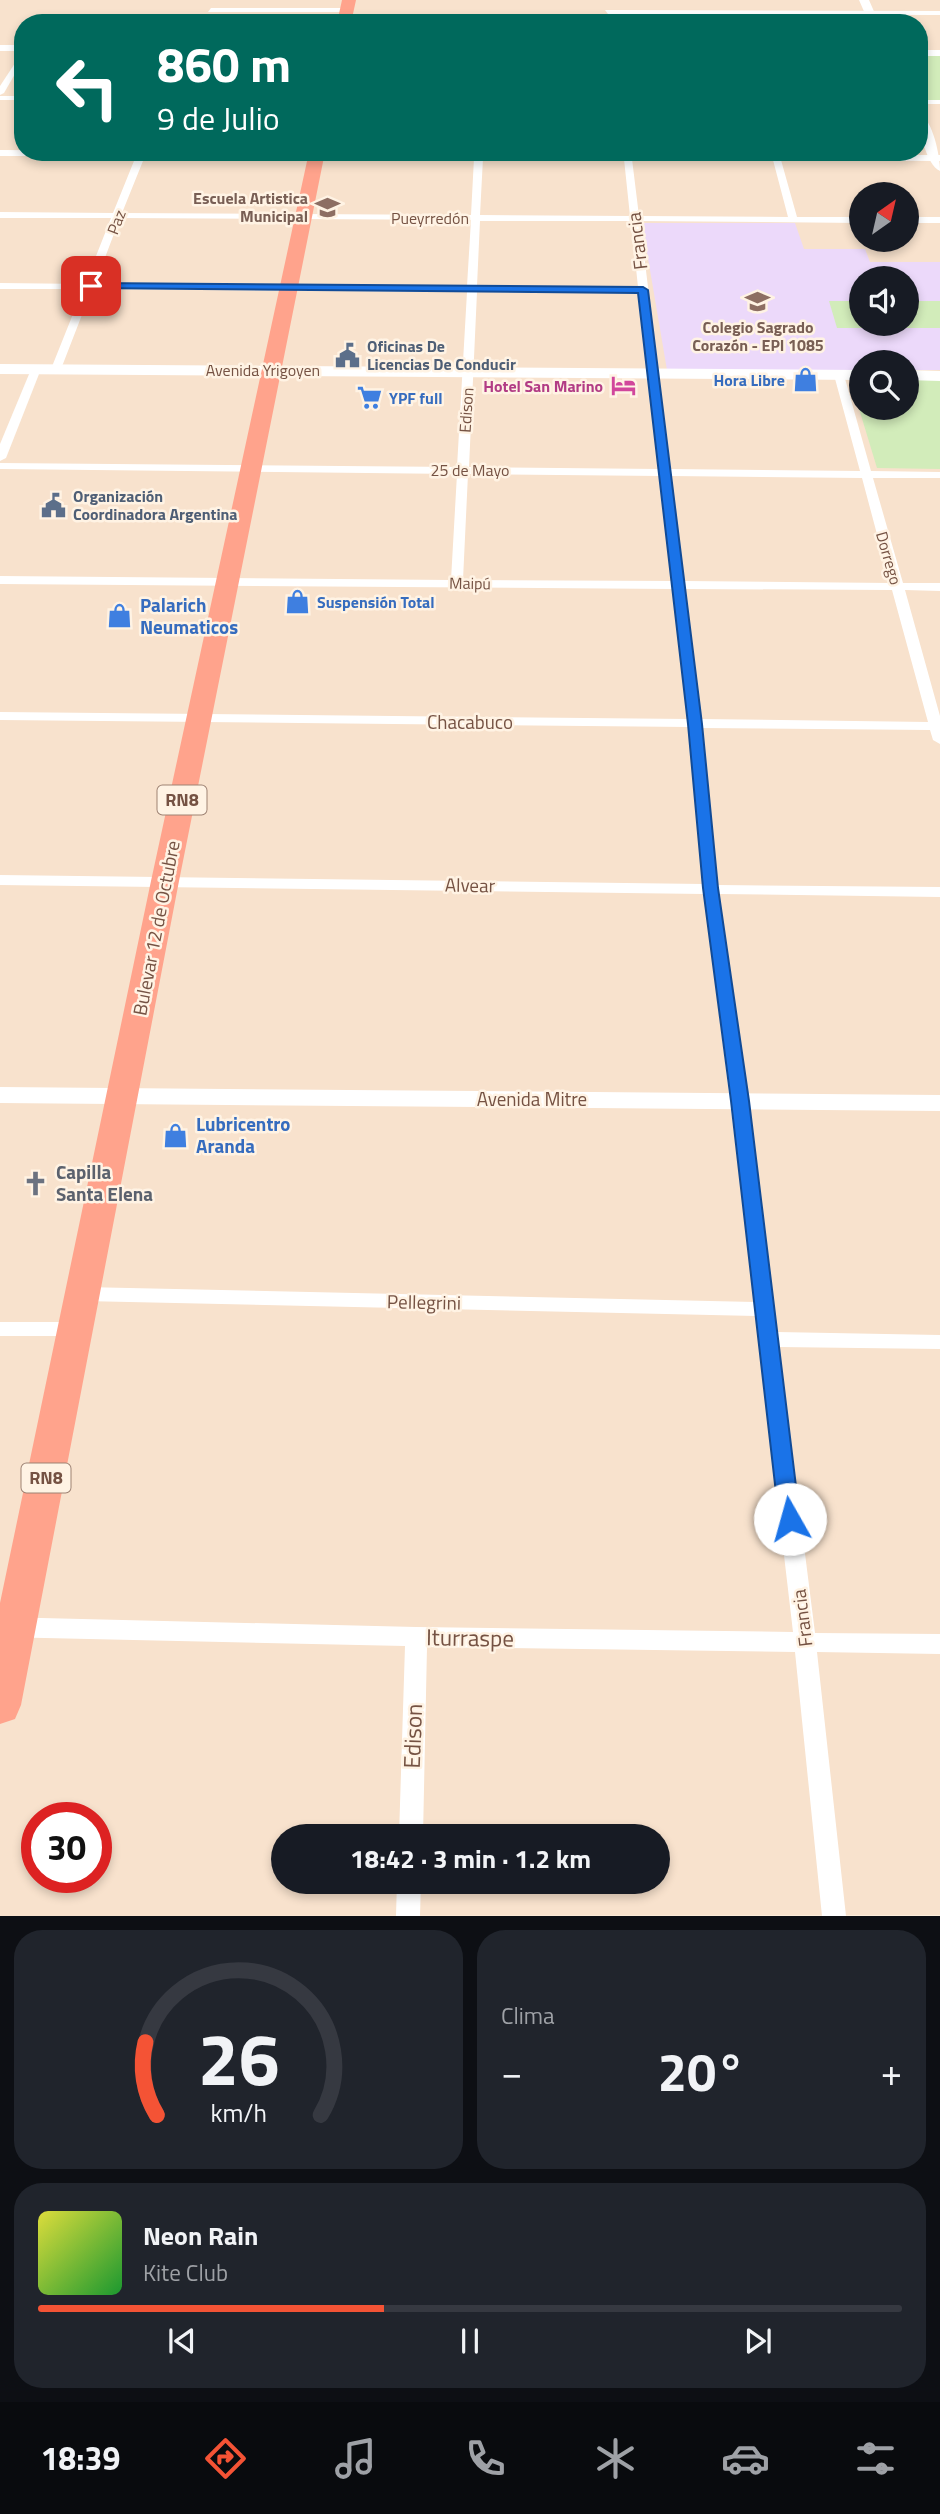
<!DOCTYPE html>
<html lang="es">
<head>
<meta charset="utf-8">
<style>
  :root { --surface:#171b24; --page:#20242c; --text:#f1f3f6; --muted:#9ea1a6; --line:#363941; --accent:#f45335 }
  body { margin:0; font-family:"Titillium Web",sans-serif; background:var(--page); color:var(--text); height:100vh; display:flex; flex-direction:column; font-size:26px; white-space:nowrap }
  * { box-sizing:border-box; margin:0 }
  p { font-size:23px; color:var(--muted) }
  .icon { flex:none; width:38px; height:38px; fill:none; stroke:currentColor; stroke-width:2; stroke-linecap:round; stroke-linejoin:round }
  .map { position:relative; height:1916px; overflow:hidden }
  .sheet { display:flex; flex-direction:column; gap:14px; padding:14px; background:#0d0f14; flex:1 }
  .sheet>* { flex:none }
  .banner { position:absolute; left:14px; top:14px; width:914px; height:147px; border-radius:28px; box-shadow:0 4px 10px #0003; background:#00695c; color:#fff; overflow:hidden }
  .needle { width:46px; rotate:34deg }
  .controls { position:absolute; left:849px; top:182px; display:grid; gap:14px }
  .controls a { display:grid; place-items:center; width:70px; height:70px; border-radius:50%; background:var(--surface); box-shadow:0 4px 10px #0003; font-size:35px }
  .speed { position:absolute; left:21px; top:1802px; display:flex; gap:14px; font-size:35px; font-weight:700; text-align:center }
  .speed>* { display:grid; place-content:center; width:91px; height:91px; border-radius:50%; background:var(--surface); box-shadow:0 4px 10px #0003; line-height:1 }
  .speed .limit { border:10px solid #d22; background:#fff; color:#111 }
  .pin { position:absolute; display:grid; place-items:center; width:60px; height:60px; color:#fff; margin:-30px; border-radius:14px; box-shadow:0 4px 10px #0006 }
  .me { position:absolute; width:77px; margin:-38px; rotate:353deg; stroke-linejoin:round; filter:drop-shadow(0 0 5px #0008) }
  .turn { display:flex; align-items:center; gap:24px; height:147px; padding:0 28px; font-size:32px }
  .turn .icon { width:91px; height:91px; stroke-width:2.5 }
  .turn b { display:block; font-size:49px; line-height:60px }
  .big { font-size:52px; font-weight:700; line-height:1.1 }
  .sheet .widget { flex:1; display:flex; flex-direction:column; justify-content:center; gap:10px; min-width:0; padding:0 24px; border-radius:28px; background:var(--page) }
  .sheet .dial { align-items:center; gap:0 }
  .dial svg { height:182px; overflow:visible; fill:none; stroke:var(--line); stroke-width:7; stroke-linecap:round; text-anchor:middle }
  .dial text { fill:var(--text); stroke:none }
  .song { display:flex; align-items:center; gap:21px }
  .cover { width:84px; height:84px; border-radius:10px; background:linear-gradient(135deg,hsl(60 70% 55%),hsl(130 70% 35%)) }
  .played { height:7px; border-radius:4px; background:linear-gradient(90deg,var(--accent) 40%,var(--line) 40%) }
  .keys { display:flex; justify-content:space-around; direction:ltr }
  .heat { display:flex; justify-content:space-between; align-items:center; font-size:38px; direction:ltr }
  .sheet .tiles { flex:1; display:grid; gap:14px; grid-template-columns:1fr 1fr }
  .widget:last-child { grid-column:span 2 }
  .trip { position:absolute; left:271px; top:1824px; width:399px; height:70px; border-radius:35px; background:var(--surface); box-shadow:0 4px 10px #0003; font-weight:700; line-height:70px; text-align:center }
  .dock { display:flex; height:112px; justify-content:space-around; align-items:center; background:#090b0e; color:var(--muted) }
  .dock .icon { width:49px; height:49px }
  .dock .selected { color:var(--accent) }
  .dock b { font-size:32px; color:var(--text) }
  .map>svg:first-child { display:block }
</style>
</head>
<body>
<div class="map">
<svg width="940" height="1916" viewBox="0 0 940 1916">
  <rect width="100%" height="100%" fill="#feefdc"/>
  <path fill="#f8e2cd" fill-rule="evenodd" d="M0,0H940V1915L0,1916ZM23,23H919V152H23ZM861,194H906V240H861ZM861,278H906V324H861ZM861,362H906V408H861ZM37,1818H96V1878H37ZM284,1836H658V1881H284Z"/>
  <path fill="#ecd9fa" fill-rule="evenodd" d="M642,223H795L804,249H865L870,262H940V370H907L906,362H861V370H667ZM861,278H906V324H861Z"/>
  <g fill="#d2ecba">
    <polygon points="919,54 940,55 940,101 919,101"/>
    <polygon points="829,301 861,301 861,324 906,324 907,301 940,301 940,328 837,328"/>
    <polygon points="850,379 861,380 861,408 906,408 907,380 940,380 940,469 877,468"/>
  </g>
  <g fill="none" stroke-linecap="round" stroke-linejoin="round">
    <g fill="#fff" fill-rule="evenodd">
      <polygon points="211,8 347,8 351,10 347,12 208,12"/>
      <polygon points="605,10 940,11 940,15 608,14"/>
      <polygon points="23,51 23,60 4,93 0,95 0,86"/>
      <rect x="0" y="96" width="23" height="4"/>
      <rect x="919" y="100" width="21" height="4"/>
      <path d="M0,150L771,155V152H779L780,155H940V161L781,160L797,217H861V223L640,221L670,469L860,471L834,375L839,372L844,375L871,471L940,472V478H873L903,583H940V591L905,590L940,716V744L933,740L930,730L702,728L718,885L940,887V897L719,894L777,1332L940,1335V1349L779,1347L815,1633L940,1634V1654L817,1652L846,1916H822L795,1652L427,1647L423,1836H399L405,1646L0,1637V1617L416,1627L793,1632L756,1316L83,1301L76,1299L74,1294L76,1289L83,1287L755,1302L704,894L0,885V875L703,884L689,727L0,720V712L688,719L673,589L0,584V576L451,580L457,474L0,469V463L457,467L467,292L92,289L61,369L52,371L51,369L83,289H0V283L85,284L111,218H0V212L113,213L136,156H0ZM145,156L474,158L471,215L122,213ZM483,158L624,159L630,216L480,215ZM632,159L773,160L788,217L639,216ZM120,218L471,220L467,286L95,284ZM480,221H631L638,287L477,286ZM477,292L639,293L659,469L469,467ZM468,474L660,476L672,581L463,580ZM671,476L862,478L890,583L684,581ZM685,589L892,590L928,722L701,719Z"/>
      <rect x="906" y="217" width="34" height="6"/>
      <polygon points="32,367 41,369 6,458 0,461 0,444"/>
      <polygon points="0,1322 76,1322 83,1324 86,1329 83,1334 76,1336 0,1336"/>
      <polygon points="397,1881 421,1881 420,1916 396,1916"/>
    </g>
    <g fill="#fff" fill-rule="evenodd">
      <polygon points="859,0 869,0 879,23 869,23"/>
      <rect x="0" y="45" width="23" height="6"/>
      <rect x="919" y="50" width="21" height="6"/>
      <path d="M919,113C933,120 940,156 940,171C926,165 918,128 919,113Z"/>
      <polygon points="0,364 861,370 861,380 0,374"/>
      <polygon points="906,370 940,371 940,381 906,380"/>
      <polygon points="0,1087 940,1095 940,1111 0,1103"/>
    </g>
    <g fill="#ffa38c" fill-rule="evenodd">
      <polygon points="342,0 356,0 351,23 337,23"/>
      <polygon points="309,152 325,152 179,881 21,1705 15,1719 0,1724 0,1603 151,881"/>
    </g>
  </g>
  <polygon fill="#1a73e8" stroke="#114b97" stroke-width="2" points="91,283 643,287 648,290 702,724 718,888 749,1101 800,1519 797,1525 790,1528 782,1525 779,1519 731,1101 703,888 688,724 638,293 87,288 86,286"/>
  <defs>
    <symbol id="school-bare" viewBox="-9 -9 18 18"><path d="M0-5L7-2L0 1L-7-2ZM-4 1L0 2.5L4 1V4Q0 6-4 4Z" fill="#8d6e63" stroke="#fff3e4" stroke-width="2.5" paint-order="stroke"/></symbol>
    <symbol id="civic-bare" viewBox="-9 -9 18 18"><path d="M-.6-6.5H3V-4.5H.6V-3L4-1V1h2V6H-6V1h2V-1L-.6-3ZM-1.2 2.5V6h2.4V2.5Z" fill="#5c6f8a" stroke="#fff3e4" stroke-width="2.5" paint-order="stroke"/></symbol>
    <symbol id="shop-bare" viewBox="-9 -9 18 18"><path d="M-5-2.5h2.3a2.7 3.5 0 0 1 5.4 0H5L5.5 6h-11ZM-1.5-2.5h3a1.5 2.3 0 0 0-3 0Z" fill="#3f7fe0" stroke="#fff3e4" stroke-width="2.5" paint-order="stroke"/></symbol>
    <symbol id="hotel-bare" viewBox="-9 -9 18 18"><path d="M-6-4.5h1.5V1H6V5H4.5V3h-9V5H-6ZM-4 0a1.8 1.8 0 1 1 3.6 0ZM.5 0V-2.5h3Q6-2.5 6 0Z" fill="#d1479c" stroke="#fff3e4" stroke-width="2.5" paint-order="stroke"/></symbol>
    <symbol id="supermarket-bare" viewBox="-9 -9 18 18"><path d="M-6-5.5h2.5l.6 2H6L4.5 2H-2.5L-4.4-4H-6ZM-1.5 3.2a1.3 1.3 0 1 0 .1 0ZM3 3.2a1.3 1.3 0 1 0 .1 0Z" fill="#3f7fe0" stroke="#fff3e4" stroke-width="2.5" paint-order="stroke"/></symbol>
    <symbol id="church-bare" viewBox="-9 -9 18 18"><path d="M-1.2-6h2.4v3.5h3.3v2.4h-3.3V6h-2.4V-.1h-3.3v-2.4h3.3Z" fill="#6b7280" stroke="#fff3e4" stroke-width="2.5" paint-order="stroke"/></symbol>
  </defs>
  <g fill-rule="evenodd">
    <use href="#school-bare" x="310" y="190" width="35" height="35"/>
    <use href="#school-bare" x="740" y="284" width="35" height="35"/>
    <use href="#civic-bare" x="330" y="338" width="35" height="35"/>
    <use href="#shop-bare" x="788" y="362" width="35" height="35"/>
    <use href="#hotel-bare" x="606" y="368" width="35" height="35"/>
    <use href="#supermarket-bare" x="352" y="380" width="35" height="35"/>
    <use href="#civic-bare" x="36" y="488" width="35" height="35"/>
    <use href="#shop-bare" x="280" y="584" width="35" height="35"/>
    <use href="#shop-bare" x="102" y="598" width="35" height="35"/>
    <use href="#shop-bare" x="158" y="1118" width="35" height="35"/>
    <use href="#church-bare" x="18" y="1166" width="35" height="35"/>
  </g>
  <g text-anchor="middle" stroke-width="5" stroke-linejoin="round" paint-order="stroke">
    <g font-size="16" font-weight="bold" fill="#785e54" stroke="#fff3e4" text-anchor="end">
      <text x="308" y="204">Escuela Artistica<tspan x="308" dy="18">Municipal</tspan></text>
      <text x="758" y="333" text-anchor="middle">Colegio Sagrado<tspan x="758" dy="18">Corazón - EPI 1085</tspan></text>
    </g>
    <g font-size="16" fill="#755243" stroke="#fff3e4">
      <text x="430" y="224">Pueyrredón</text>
      <text transform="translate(116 222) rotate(-69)" y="6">Paz</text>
      <text x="263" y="376">Avenida Yrigoyen</text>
      <text transform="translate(466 410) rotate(-86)" y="6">Edison</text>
      <text x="470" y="476">25 de Mayo</text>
      <text transform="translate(889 558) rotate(74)" y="6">Dorrego</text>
      <text transform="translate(470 583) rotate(1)" y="6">Maipú</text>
    </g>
    <g font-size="16" font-weight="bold" fill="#4e5e75" stroke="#fff3e4" text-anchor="start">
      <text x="367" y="352">Oficinas De<tspan x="367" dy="18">Licencias De Conducir</tspan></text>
      <text x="73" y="502">Organización<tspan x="73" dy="18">Coordinadora Argentina</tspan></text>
    </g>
    <g font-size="16" font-weight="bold" fill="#366cbe" stroke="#fff3e4" text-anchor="start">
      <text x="785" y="386" text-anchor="end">Hora Libre</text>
      <text x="389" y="404">YPF full</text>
      <text x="317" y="608">Suspensión Total</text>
    </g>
    <g font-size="16" font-weight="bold" fill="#b23c85" stroke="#fff3e4" text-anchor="end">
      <text x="603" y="392">Hotel San Marino</text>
    </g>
    <g fill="#fff3e4" stroke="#9e8273" stroke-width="2">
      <rect x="157.5" y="785.5" width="49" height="29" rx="5"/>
      <rect x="21.5" y="1463.5" width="49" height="29" rx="5"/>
    </g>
    <g font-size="18" font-weight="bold" fill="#755243">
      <text x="182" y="806">RN8</text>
      <text x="46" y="1484">RN8</text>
    </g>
    <g font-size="19" fill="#755243" stroke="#fff3e4">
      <text transform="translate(637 241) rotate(-97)" y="7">Francia</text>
      <text x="470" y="729">Chacabuco</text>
      <text transform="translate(470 885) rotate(1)" y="7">Alvear</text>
      <text transform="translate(156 928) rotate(-79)" y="7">Bulevar 12 de Octubre</text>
      <text x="532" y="1106">Avenida Mitre</text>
      <text transform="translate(424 1302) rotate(1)" y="7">Pellegrini</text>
      <text transform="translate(802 1618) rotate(-97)" y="7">Francia</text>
    </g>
    <g font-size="19" font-weight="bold" fill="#366cbe" stroke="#fff3e4" text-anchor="start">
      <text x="140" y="612">Palarich<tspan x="140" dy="22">Neumaticos</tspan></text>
      <text x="196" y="1131">Lubricentro<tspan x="196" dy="22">Aranda</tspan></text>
    </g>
    <g font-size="19" font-weight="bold" fill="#5b616d" stroke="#fff3e4" text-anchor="start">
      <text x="56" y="1179">Capilla<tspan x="56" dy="22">Santa Elena</tspan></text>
    </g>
    <g font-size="23" fill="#755243" stroke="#fff3e4">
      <text transform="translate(470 1638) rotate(1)" y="8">Iturraspe</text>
      <text transform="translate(413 1736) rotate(-88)" y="8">Edison</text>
    </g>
  </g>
</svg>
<div class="controls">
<a><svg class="needle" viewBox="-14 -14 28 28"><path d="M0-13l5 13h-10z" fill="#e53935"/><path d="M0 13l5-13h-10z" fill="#9ea1a6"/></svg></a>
<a><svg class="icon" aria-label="sound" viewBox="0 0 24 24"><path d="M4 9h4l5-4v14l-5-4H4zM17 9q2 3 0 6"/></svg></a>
<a><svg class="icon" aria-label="search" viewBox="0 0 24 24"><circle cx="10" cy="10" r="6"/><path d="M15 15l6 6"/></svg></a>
</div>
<div class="speed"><div class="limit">30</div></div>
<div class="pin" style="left:91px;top:286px;background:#d93025"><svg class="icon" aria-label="arrive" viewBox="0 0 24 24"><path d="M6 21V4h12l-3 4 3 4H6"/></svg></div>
<svg class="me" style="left:790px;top:1519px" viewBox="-20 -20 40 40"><circle r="19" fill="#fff"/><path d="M0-13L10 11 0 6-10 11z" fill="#1a73e8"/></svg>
<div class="trip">18:42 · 3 min · 1.2 km</div>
<div class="banner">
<div class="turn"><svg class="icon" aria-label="left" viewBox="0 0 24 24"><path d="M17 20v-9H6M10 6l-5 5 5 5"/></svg><div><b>860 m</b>9 de Julio</div></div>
</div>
</div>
<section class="sheet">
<div class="tiles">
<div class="widget dial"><svg viewBox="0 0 100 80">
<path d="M14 69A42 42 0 1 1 86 69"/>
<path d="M14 69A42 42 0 0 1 9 37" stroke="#f45335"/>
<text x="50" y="56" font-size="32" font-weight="700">26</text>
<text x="50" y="72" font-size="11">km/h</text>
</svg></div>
<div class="widget"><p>Clima</p>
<div class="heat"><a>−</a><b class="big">20°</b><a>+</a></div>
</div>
<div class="widget">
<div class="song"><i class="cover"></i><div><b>Neon Rain</b><p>Kite Club</p></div></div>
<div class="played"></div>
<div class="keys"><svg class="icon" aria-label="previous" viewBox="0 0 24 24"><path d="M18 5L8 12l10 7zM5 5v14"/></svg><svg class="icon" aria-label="pause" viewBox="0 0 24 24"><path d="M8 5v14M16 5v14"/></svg><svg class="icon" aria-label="next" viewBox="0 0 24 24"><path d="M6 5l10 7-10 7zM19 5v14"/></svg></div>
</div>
</div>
</section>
<nav class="dock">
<b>18:39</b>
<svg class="icon selected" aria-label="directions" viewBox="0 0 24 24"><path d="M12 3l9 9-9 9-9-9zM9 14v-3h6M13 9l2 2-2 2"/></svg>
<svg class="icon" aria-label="music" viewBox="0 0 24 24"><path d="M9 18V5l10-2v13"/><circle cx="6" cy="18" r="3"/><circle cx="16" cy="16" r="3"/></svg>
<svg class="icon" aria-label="phone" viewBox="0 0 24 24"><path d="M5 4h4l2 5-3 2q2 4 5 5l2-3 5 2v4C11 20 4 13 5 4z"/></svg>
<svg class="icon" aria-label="climate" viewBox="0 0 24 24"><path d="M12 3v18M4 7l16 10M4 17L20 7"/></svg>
<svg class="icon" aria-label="car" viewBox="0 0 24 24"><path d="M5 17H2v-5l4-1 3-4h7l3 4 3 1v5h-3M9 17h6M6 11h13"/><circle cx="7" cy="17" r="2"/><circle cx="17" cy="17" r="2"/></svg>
<svg class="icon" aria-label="filters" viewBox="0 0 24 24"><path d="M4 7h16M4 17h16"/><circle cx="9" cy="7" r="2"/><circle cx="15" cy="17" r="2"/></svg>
</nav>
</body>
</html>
